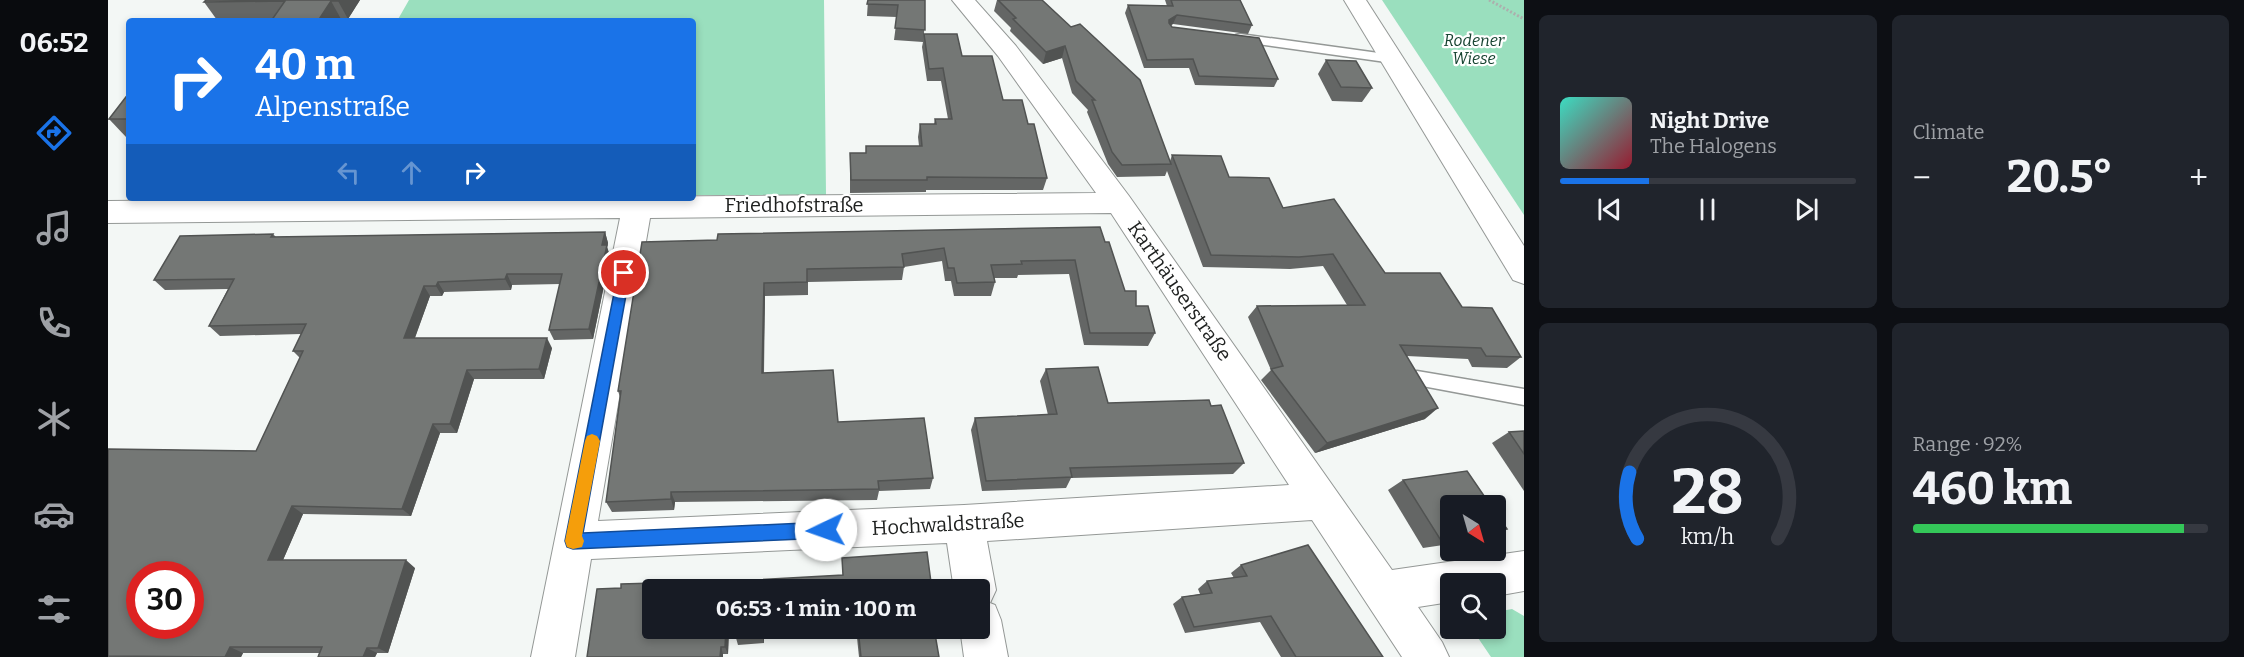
<!DOCTYPE html>
<html lang="en">
<head>
<meta charset="utf-8">
<style>
  :root { --surface:#171b24; --page:#20242c; --text:#f1f3f6; --muted:#9ea1a6; --line:#363941; --accent:#1a73e8 }
  body { margin:0; font-family:Bitter,serif; background:var(--page); color:var(--text); height:100vh; display:flex; flex-direction:column; font-size:22px; white-space:nowrap }
  * { box-sizing:border-box; margin:0 }
  p { font-size:20px; color:var(--muted) }
  .icon { flex:none; width:33px; height:33px; fill:none; stroke:currentColor; stroke-width:2; stroke-linecap:round; stroke-linejoin:round }
  .map { position:relative; flex:1; overflow:hidden }
  .sheet { display:flex; flex-direction:column; gap:15px; padding:15px; background:#0d0f14; width:720px }
  .sheet>* { flex:none }
  .banner { position:absolute; left:18px; top:18px; width:570px; height:183px; border-radius:6px; box-shadow:0 3px 9px #0003; background:#1a73e8; color:#fff; overflow:hidden }
  .needle { width:39px; rotate:143deg }
  .controls { position:absolute; left:1332px; top:495px; display:grid; gap:12px }
  .controls a { display:grid; place-items:center; width:66px; height:66px; border-radius:6px; background:var(--surface); box-shadow:0 3px 9px #0003; font-size:30px }
  .speed { position:absolute; left:18px; top:561px; display:flex; gap:12px; font-size:30px; font-weight:700; text-align:center }
  .speed>* { display:grid; place-content:center; width:78px; height:78px; border-radius:50%; background:var(--surface); box-shadow:0 3px 9px #0003; line-height:1 }
  .speed .limit { border:9px solid #d22; background:#fff; color:#111 }
  .pin { position:absolute; display:grid; place-items:center; width:51px; height:51px; color:#fff; margin:-26px; border:3px solid #fff; border-radius:50%; box-shadow:0 2px 6px #0007 }
  .me { position:absolute; width:66px; margin:-33px; rotate:267deg; stroke-linejoin:round; filter:drop-shadow(0 0 4px #0008) }
  .turn { display:flex; align-items:center; gap:21px; height:126px; padding:0 30px; font-size:27px }
  .turn .icon { width:78px; height:78px; stroke-width:2.5 }
  .turn b { display:block; font-size:42px; line-height:51px }
  .lanes { display:flex; align-items:center; height:57px; padding:0 30px; background:#0003; justify-content:center; gap:30px; direction:ltr }
  .lanes .off { opacity:.35 }
  .big { font-size:45px; font-weight:700; line-height:1.1 }
  .sheet .widget { flex:1; display:flex; flex-direction:column; justify-content:center; gap:9px; min-width:0; padding:0 21px; border-radius:9px; background:var(--page) }
  .sheet .dial { align-items:center; gap:0 }
  .dial svg { height:156px; overflow:visible; fill:none; stroke:var(--line); stroke-width:7; stroke-linecap:round; text-anchor:middle }
  .dial text { fill:var(--text); stroke:none }
  .song { display:flex; align-items:center; gap:18px }
  .cover { width:72px; height:72px; border-radius:9px; background:linear-gradient(135deg,hsl(170 70% 55%),hsl(350 70% 35%)) }
  .played { height:6px; border-radius:3px; background:linear-gradient(90deg,var(--accent) 30%,var(--line) 30%) }
  .keys { display:flex; justify-content:space-around; direction:ltr }
  .heat { display:flex; justify-content:space-between; align-items:center; font-size:33px; direction:ltr }
  .charge { height:9px; border-radius:4px; background:linear-gradient(90deg,#34c759 92%,var(--line) 0) }
  .sheet .tiles { flex:1; display:grid; gap:15px; grid-template-columns:repeat(2,1fr) }
  .trip { position:absolute; left:534px; top:579px; width:348px; height:60px; border-radius:6px; background:var(--surface); box-shadow:0 3px 9px #0003; font-weight:700; line-height:60px; text-align:center }
  main { display:flex; flex:1; min-height:0 }
  .dock { display:flex; flex-direction:column; width:108px; justify-content:space-around; align-items:center; background:#090b0e; color:var(--muted) }
  .dock .icon { width:42px; height:42px }
  .dock .selected { color:var(--accent) }
  .dock b { font-size:27px; color:var(--text) }
  .map>svg:first-child { display:block }
</style>
</head>
<body>
<main>
<nav class="dock">
<b>06:52</b>
<svg class="icon selected" aria-label="directions" viewBox="0 0 24 24"><path d="M12 3l9 9-9 9-9-9zM9 14v-3h6M13 9l2 2-2 2"/></svg>
<svg class="icon" aria-label="music" viewBox="0 0 24 24"><path d="M9 18V5l10-2v13"/><circle cx="6" cy="18" r="3"/><circle cx="16" cy="16" r="3"/></svg>
<svg class="icon" aria-label="phone" viewBox="0 0 24 24"><path d="M5 4h4l2 5-3 2q2 4 5 5l2-3 5 2v4C11 20 4 13 5 4z"/></svg>
<svg class="icon" aria-label="climate" viewBox="0 0 24 24"><path d="M12 3v18M4 7l16 10M4 17L20 7"/></svg>
<svg class="icon" aria-label="car" viewBox="0 0 24 24"><path d="M5 17H2v-5l4-1 3-4h7l3 4 3 1v5h-3M9 17h6M6 11h13"/><circle cx="7" cy="17" r="2"/><circle cx="17" cy="17" r="2"/></svg>
<svg class="icon" aria-label="filters" viewBox="0 0 24 24"><path d="M4 7h16M4 17h16"/><circle cx="9" cy="7" r="2"/><circle cx="15" cy="17" r="2"/></svg>
</nav>
<div class="map">
<svg width="1416" height="657" viewBox="0 0 1416 657">
  <rect width="100%" height="100%" fill="#f3f7f5"/>
  <g fill="#9adfbe">
    <polygon points="301,0 716,0 718,195 585,195 585,21 289,21"/>
    <polygon points="1274,0 1416,0 1416,215"/>
    <polygon points="1404,609 1416,616 1416,657 1383,657 1364,629 1388,628 1388,612"/>
  </g>
  <g fill="none" stroke-linecap="round" stroke-linejoin="round">
    <defs>
      <g id="lane">
        <polygon points="1132,34 1285,55 1291,59 1285,63 1128,41 1128,35"/>
        <polygon points="1309,371 1416,389 1416,405 1309,385 1303,383 1300,378 1303,373"/>
      </g>
      <g id="street">
        <path d="M844,0H867L908,46L1021,196L1284,570L1416,551V591L1388,596V584H1342V602L1310,607L1334,642L1341,657H1294L1204,520L879,541L888,590L882,603L887,605L893,620L900,657H856L852,628H872V590H846L839,543L483,559L467,657H423L512,218L0,223V201L988,193L890,56ZM1003,213L1181,485L856,505L490,521L542,218Z"/>
        <polygon points="1236,0 1258,0 1416,246 1416,284 1405,280"/>
      </g>
    </defs>
    <use href="#lane" stroke="#949896" stroke-width="3"/>
    <use href="#street" stroke="#949896" stroke-width="2"/>
    <polyline stroke="#acafad" stroke-width="3" stroke-dasharray="2 2" stroke-linecap="butt" points="1381,0 1416,19"/>
    <use href="#lane" fill="#fff" fill-rule="evenodd"/>
    <use href="#street" fill="#fff" fill-rule="evenodd"/>
  </g>
  <g fill="#646665">
    <polygon points="252,0 240,19 109,20 96,2"/>
    <polygon points="760,0 817,0 816,34 854,56 895,100 920,124 939,178 935,190 818,190 818,192 742,193 742,153 758,153 758,146 811,146 810,137 812,124 826,124 827,119 840,119 833,81 819,81 814,47 815,42 786,40 789,17 759,16"/>
    <polygon points="889,0 934,0 1062,161 1064,155 1121,177 1175,208 1277,273 1354,307 1413,357 1399,368 1364,367 1360,359 1299,356 1317,419 1207,453 1153,380 1163,370 1140,317 1149,306 1239,305 1215,266 1182,269 1095,267 1059,171 1057,176 1009,177 1000,164 979,112 980,110 964,93 954,58 935,64 902,31 903,28 886,11"/>
    <polygon points="1057,0 1132,0 1144,25 1140,34 1065,24 1063,25 1064,27 1170,79 1166,87 1087,85 1081,68 1036,68 1017,13 1020,5 1059,6"/>
    <polygon points="1218,60 1264,88 1254,102 1224,101 1210,74"/>
    <polygon points="21,93 21,137 18,137 1,119"/>
    <polygon points="497,232 500,243 499,247 502,256 485,339 446,340 441,330 452,284 404,285 403,290 336,292 334,296 322,296 307,338 444,348 436,379 366,379 349,433 332,433 303,516 195,514 175,560 307,568 280,653 269,653 267,657 210,657 211,653 135,653 133,657 0,657 0,449 148,451 192,358 185,351 193,334 112,336 101,326 120,289 57,290 46,280 165,234 168,237"/>
    <polygon points="534,242 997,242 1017,291 1047,333 1040,346 976,345 961,274 910,275 909,278 886,278 887,282 883,296 846,296 843,281 837,281 834,261 796,267 794,280 700,282 700,295 657,296 656,373 730,422 825,478 822,489 771,491 769,500 567,502 566,510 504,512 498,502 512,397 510,391"/>
    <polygon points="938,369 1000,403 1136,463 1125,474 963,478 958,488 874,491 863,430 867,418 940,415 932,381"/>
    <polygon points="1416,431 1416,491 1384,443 1401,432"/>
    <polygon points="1295,480 1342,506 1342,544 1315,548 1280,490"/>
    <polygon points="1388,513 1399,529 1388,535"/>
    <polygon points="1133,565 1275,657 1173,657 1152,622 1077,633 1065,604 1074,597 1092,594 1090,589 1099,581 1126,578 1123,573"/>
    <polygon points="547,583 550,587 571,587 572,590 544,590 544,628 621,628 620,654 615,654 615,657 479,657 489,589 513,588 513,584"/>
    <polygon points="656,628 656,643 630,645 628,638"/>
    <polygon points="748,628 826,628 831,657 751,657"/>
  </g>
  <g fill="#515352">
    <polygon points="231,0 252,0 240,19 230,1"/>
    <polygon points="223,1 233,19 232,21 210,21"/>
    <polygon points="1069,15 1065,24 1058,28 1061,20"/>
    <polygon points="957,46 954,58 935,64 938,52"/>
    <polygon points="497,232 500,243 499,247 502,256 485,339 481,329"/>
    <polygon points="399,274 404,285 403,290 397,279"/>
    <polygon points="330,282 336,292 334,296 328,286"/>
    <polygon points="656,283 657,296 655,385 654,373"/>
    <polygon points="316,286 322,296 303,348 296,338"/>
    <polygon points="439,338 444,348 436,379 431,369"/>
    <polygon points="359,370 366,379 349,433 342,424"/>
    <polygon points="1330,408 1317,419 1207,453 1219,443"/>
    <polygon points="325,424 332,433 303,516 294,509"/>
    <polygon points="563,492 567,502 566,510 563,499"/>
    <polygon points="184,506 195,514 172,567 160,560"/>
    <polygon points="298,560 307,568 280,653 270,648"/>
    <polygon points="618,628 621,628 620,654 617,647"/>
    <polygon points="654,628 656,628 656,643 654,636"/>
    <polygon points="122,647 135,653 133,657 117,657"/>
    <polygon points="613,647 615,654 615,657 612,657"/>
    <polygon points="259,648 269,653 267,657 255,657"/>
  </g>
  <g fill="#747775" stroke="#515352" stroke-width="1.5" fill-rule="evenodd">
    <polygon points="98,0 231,0 230,1 223,1 210,21 163,21 177,1 96,2"/>
    <polygon points="760,0 817,0 817,30 787,28 790,5 759,4"/>
    <polygon points="890,0 934,0 963,27 972,24 1032,80 1063,164 1014,165 1004,152 984,100 987,100 968,81 957,46 938,52 905,19 908,18"/>
    <polygon points="1063,0 1132,0 1144,25 1069,15 1061,20 1061,23 1064,27 1151,38 1170,79 1091,76 1085,59 1039,60 1020,5 1065,6"/>
    <polygon points="816,34 849,34 854,56 884,56 895,100 914,100 920,124 926,124 939,178 819,177 819,180 743,180 742,153 758,153 758,146 814,146 812,124 828,124 827,119 844,119 835,68 821,69"/>
    <polygon points="1218,60 1248,61 1264,88 1233,87"/>
    <polygon points="21,93 21,119 1,119"/>
    <polygon points="1064,155 1113,156 1121,177 1161,178 1175,208 1226,199 1277,273 1332,273 1354,307 1384,308 1413,357 1378,356 1373,348 1292,345 1330,408 1219,443 1163,369 1175,366 1149,306 1257,305 1225,254 1191,257 1103,255"/>
    <polygon points="992,227 997,242 1001,242 1017,291 1028,291 1028,306 1040,306 1047,333 982,333 967,260 913,261 914,264 883,265 887,282 849,283 846,268 840,268 836,248 794,254 796,267 699,269 699,282 656,283 654,373 725,370 730,422 816,418 825,478 770,481 771,489 563,492 563,499 498,502 513,391 510,391 534,242 609,240 610,234"/>
    <path d="M497,232L494,245H499L481,329L441,330L454,274H399L397,279L330,282L328,286H316L296,338H439L431,369L359,370L342,424H325L294,509L184,506L160,560H298L270,648H259L255,657H210L214,647H122L117,657L0,656V449L148,451L195,351H185L198,324L101,326L126,279L46,280L72,236L165,234L163,237ZM32,574H82V626H32Z"/>
    <polygon points="990,367 1000,403 1101,400 1103,406 1113,405 1136,463 962,468 964,477 878,481 867,418 949,414 938,369"/>
    <polygon points="1416,431 1416,454 1401,432"/>
    <polygon points="1359,471 1383,506 1342,506 1342,537 1332,539 1295,480"/>
    <polygon points="1388,513 1399,529 1388,531"/>
    <polygon points="1200,545 1275,657 1188,657 1163,616 1086,627 1074,597 1104,593 1099,581 1139,576 1133,565"/>
    <polygon points="819,552 824,590 628,590 628,581 735,575 734,558"/>
    <polygon points="547,583 547,587 571,587 570,590 544,590 544,628 618,628 617,647 613,647 612,657 479,657 489,589 513,588 513,584"/>
    <polygon points="628,628 654,628 654,636 628,638"/>
    <polygon points="750,628 826,628 831,657 753,657"/>
  </g>
  <polygon fill="#1a73e8" stroke="#114b97" stroke-width="1.5" points="516,268 522,273 475,533 718,522 724,525 726,530 724,536 718,538 465,549 459,547 457,541 510,273"/>
  <polygon fill="#f59e0b" points="484,434 489,436 492,441 474,536 476,541 474,547 465,549 459,547 457,541 477,441 479,436"/>
  <g text-anchor="middle" stroke-width="4.5" stroke-linejoin="round" paint-order="stroke">
    <g font-size="16" font-style="italic" fill="#164331" stroke="#fff">
      <text x="1366" y="46">Rodener<tspan x="1366" dy="18">Wiese</tspan></text>
    </g>
    <g font-size="20" fill="#1e201f" stroke="#fff">
      <text x="686" y="212">Friedhofstraße</text>
      <text transform="translate(1072 291) rotate(55)" y="7">Karthäuserstraße</text>
      <text transform="translate(840 524) rotate(-3)" y="7">Hochwaldstraße</text>
    </g>
  </g>
</svg>
<div class="controls">
<a><svg class="needle" viewBox="-14 -14 28 28"><path d="M0-13l5 13h-10z" fill="#e53935"/><path d="M0 13l5-13h-10z" fill="#9ea1a6"/></svg></a>
<a><svg class="icon" aria-label="search" viewBox="0 0 24 24"><circle cx="10" cy="10" r="6"/><path d="M15 15l6 6"/></svg></a>
</div>
<div class="speed"><div class="limit">30</div></div>
<div class="pin" style="left:516px;top:273px;background:#d93025"><svg class="icon" aria-label="arrive" viewBox="0 0 24 24"><path d="M6 21V4h12l-3 4 3 4H6"/></svg></div>
<svg class="me" style="left:718px;top:530px" viewBox="-20 -20 40 40"><circle r="19" fill="#fff"/><path d="M0-13L10 11 0 6-10 11z" fill="#1a73e8"/></svg>
<div class="trip">06:53 · 1 min · 100 m</div>
<div class="banner">
<div class="turn"><svg class="icon" aria-label="right" viewBox="0 0 24 24"><path d="M7 20v-9h11M14 6l5 5-5 5"/></svg><div><b>40 m</b>Alpenstraße</div></div>
<div class="lanes"><svg class="icon off" aria-label="left" viewBox="0 0 24 24"><path d="M17 20v-9H6M10 6l-5 5 5 5"/></svg><svg class="icon off" aria-label="ahead" viewBox="0 0 24 24"><path d="M12 20V5M6 11l6-6 6 6"/></svg><svg class="icon" aria-label="right" viewBox="0 0 24 24"><path d="M7 20v-9h11M14 6l5 5-5 5"/></svg></div>
</div>
</div>
<section class="sheet">
<div class="tiles">
<div class="widget">
<div class="song"><i class="cover"></i><div><b>Night Drive</b><p>The Halogens</p></div></div>
<div class="played"></div>
<div class="keys"><svg class="icon" aria-label="previous" viewBox="0 0 24 24"><path d="M18 5L8 12l10 7zM5 5v14"/></svg><svg class="icon" aria-label="pause" viewBox="0 0 24 24"><path d="M8 5v14M16 5v14"/></svg><svg class="icon" aria-label="next" viewBox="0 0 24 24"><path d="M6 5l10 7-10 7zM19 5v14"/></svg></div>
</div>
<div class="widget"><p>Climate</p>
<div class="heat"><a>−</a><b class="big">20.5°</b><a>+</a></div>
</div>
<div class="widget dial"><svg viewBox="0 0 100 80">
<path d="M14 69A42 42 0 1 1 86 69"/>
<path d="M14 69A42 42 0 0 1 10 35" stroke="#1a73e8"/>
<text x="50" y="56" font-size="32" font-weight="700">28</text>
<text x="50" y="72" font-size="11">km/h</text>
</svg></div>
<div class="widget"><p>Range · 92%</p><b class="big">460 km</b><div class="charge"></div></div>
</div>
</section>
</main>
</body>
</html>
